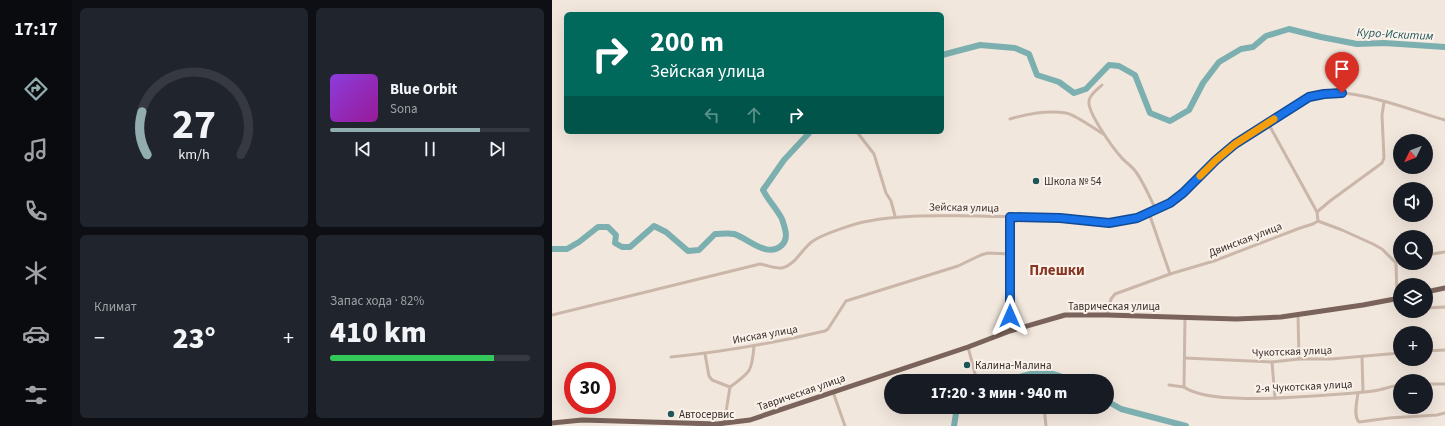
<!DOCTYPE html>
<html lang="ru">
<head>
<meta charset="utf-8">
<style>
  :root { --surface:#171b24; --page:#20242c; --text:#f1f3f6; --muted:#9ea1a6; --line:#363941; --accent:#92adaf }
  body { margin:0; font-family:"Source Sans 3",sans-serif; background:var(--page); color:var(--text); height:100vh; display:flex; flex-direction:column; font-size:15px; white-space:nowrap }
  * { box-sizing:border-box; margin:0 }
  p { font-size:13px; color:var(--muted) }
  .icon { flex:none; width:22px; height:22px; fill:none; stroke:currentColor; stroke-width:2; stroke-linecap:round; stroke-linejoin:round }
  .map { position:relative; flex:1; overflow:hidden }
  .panel { display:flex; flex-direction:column; gap:8px; padding:8px; background:#0d0f14; width:480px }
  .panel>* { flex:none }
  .hud { position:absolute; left:12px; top:12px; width:380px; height:122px; border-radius:6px; box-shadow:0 4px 16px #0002; background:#00695c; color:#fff; overflow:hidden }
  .needle { width:26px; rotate:227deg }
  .tools { position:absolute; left:841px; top:134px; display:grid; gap:8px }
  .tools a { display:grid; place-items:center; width:40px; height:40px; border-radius:50%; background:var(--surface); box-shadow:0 4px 16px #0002; font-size:20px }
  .speed { position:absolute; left:12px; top:362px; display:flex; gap:8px; font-size:20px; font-weight:700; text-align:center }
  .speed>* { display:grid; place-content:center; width:52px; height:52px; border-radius:50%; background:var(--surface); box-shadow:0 4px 16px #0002; line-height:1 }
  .speed .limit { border:6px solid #d22; background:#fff; color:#111 }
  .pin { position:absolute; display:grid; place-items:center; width:34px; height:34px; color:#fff; margin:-41px -17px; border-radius:50% 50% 50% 0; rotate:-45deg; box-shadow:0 0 4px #0007 }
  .pin .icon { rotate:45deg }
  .me { position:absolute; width:44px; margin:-22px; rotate:0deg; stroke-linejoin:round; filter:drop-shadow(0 0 3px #0008) }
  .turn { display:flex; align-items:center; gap:14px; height:84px; padding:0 20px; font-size:18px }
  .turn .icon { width:52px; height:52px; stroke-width:2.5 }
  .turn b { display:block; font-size:28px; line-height:34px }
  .lanes { display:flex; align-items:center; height:38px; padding:0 20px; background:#0003; justify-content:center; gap:20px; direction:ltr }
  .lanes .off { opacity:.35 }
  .big { font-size:30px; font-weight:800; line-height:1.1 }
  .panel .widget { flex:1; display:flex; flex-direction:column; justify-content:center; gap:6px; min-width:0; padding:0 14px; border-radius:6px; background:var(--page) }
  .panel .dial { align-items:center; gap:0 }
  .dial svg { height:104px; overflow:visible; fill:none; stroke:var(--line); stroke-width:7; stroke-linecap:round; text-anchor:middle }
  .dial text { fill:var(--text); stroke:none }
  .song { display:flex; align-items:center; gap:12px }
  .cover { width:48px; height:48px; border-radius:6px; background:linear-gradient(135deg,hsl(270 70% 55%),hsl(300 70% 35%)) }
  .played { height:4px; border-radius:2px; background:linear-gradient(90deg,var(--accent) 75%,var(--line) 75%) }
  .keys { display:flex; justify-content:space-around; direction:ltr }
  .heat { display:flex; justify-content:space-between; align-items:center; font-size:22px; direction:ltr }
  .charge { height:6px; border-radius:3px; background:linear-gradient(90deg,#34c759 82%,var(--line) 0) }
  .panel .tiles { flex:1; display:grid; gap:8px; grid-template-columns:repeat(2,1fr) }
  .trip { position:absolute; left:332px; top:374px; width:230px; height:40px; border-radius:20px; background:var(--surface); box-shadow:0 4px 16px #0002; font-weight:800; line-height:40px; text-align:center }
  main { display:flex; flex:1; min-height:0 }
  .tabs { display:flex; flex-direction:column; width:72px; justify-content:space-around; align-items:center; background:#090b0e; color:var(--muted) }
  .tabs .icon { width:28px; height:28px }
  .tabs .active { color:var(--accent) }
  .tabs b { font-size:18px; color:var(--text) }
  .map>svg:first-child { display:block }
</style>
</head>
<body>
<main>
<nav class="tabs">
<b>17:17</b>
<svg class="icon active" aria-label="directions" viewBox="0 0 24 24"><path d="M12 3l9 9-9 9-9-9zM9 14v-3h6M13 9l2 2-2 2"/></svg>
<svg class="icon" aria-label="music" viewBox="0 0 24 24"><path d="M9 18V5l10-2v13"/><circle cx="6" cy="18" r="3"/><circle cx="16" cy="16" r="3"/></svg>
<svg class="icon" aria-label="phone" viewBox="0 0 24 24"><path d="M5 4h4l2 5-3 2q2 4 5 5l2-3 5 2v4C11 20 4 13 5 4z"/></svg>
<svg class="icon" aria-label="climate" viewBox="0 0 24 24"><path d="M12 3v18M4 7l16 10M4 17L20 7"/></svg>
<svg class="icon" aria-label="car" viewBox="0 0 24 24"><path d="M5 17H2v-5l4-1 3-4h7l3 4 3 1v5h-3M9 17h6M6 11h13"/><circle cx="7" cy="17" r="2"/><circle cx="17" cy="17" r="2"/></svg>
<svg class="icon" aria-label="filters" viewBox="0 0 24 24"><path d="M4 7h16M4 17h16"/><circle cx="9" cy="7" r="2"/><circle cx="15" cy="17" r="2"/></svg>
</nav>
<section class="panel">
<div class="tiles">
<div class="widget dial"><svg viewBox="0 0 100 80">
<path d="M14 69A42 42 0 1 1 86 69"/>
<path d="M14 69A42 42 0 0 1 10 36" stroke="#92adaf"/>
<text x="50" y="56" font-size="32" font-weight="700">27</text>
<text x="50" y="72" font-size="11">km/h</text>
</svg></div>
<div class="widget">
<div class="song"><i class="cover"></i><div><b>Blue Orbit</b><p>Sona</p></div></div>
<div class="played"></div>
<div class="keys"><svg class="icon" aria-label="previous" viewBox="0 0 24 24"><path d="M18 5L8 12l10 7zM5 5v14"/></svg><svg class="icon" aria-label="pause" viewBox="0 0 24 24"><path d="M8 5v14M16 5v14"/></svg><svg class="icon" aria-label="next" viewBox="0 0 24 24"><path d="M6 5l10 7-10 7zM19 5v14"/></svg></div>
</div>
<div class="widget"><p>Климат</p>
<div class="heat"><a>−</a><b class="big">23°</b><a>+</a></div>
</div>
<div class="widget"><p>Запас хода · 82%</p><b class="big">410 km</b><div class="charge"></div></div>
</div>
</section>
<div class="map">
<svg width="893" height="426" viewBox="0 0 893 426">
  <rect width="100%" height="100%" fill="#f2e7dd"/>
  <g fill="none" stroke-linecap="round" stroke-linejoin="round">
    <g stroke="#7cafaf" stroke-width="6">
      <polyline points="390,55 428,45 463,48 477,54 485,75 507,82 522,93 534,89 557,65 567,66 583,75 598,113 618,121 637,110 651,83 667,62 689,49 701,47 714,36 737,29 769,37 805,44 832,43 893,47"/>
      <path d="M0,249H15L27,242L46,227H56L64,235L63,243L70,247H78L102,226L114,232L136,251L147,250L163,234C169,234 176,233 182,234C196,238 215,259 230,245C237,238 233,228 230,219C225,209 216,200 211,190L232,160L258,132"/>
      <path d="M455,381C480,372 496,368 519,381"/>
      <polyline points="555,401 569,409 634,426"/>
      <polyline points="402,426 405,407"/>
    </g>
    <g stroke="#cab7a9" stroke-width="3">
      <path d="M550,85C546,89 538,94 537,101C535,112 561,148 569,157C573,162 580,166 584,172C592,183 598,198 604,210"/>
      <path d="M458,119C475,114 496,110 514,113C522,114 543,129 551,134"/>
      <polyline points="716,123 765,212 766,221"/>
      <polyline points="305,132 322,154 334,193 339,201 343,216"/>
      <polyline points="765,212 778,201 830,163 832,158 830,115 832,102"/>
      <polyline points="597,213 618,274"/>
      <polyline points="458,217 458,331"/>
      <polyline points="874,255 893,252"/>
      <polyline points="874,308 893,307"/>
      <path d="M0,315L208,264C215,265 223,269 230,268C244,265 250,248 261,241C271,234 304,223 317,221C352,214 389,216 425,216C452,217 480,216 507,217C529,219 552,226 574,221C611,213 632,192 657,167C675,149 696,136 717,122C727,116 748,99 758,96C797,84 854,109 893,120"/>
      <polyline points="555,315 559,299 563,294 618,274 662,261 748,228 761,224 766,221 790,230 821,244 830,249 844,263 845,298"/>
      <polyline points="746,315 747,359"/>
      <path d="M633,317L632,387C657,405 744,397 776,395C791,394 806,393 821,391C830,390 839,386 848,385"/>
      <polyline points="416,347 425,381"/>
      <polyline points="874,351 893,350"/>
      <polyline points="153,354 157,376 160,380 178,387"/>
      <path d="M119,357C171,352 222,343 273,331L276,329L294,301L406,266L429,255L436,253L459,254"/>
      <polyline points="810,357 811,392"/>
      <polyline points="633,358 720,362 747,359 779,359 848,353"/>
      <polyline points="720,362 723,398"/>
      <polyline points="874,384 893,384"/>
      <polyline points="617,385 632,387"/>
      <polyline points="281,392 293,426"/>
      <path d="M806,393C805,401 801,416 807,422L837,418L885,415L893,413"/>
      <polyline points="492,407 494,426"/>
      <path d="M172,424L178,387C199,372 200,371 202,346"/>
    </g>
    <g stroke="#79635a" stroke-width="5">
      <polyline points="874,292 893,288"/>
      <polyline points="0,423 30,420 165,424 198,420 416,347 458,331 513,315 555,315 684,319 729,317 811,305 848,298"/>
    </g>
  </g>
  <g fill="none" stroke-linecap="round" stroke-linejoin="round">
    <defs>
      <polyline id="route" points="458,316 458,217 508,218 557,223 585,218 618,203 631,193 664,160 683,144 757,97 772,94 790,93"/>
    </defs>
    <use href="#route" stroke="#114b97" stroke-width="10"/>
    <use href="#route" stroke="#1a73e8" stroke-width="7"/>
    <polyline stroke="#f59e0b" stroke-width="7" points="648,176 664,160 683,144 722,119"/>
  </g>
  <g fill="#1f5759" stroke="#faf2ea" stroke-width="1.5">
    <circle cx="484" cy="181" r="4"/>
    <circle cx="415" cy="365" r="4"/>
    <circle cx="119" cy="414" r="4"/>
  </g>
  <g text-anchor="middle" stroke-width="4" stroke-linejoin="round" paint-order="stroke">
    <g font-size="11" fill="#382d29" stroke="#faf2ea" text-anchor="start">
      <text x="492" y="185">Школа № 54</text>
      <text x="423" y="369">Калина-Малина</text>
      <text x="127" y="418">Автосервис</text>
    </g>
    <g font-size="11" fill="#382d29" stroke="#faf2ea">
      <text transform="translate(412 207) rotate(1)" y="4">Зейская улица</text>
      <text transform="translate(693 239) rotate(-21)" y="4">Двинская улица</text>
      <text x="562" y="310">Таврическая улица</text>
      <text transform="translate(213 334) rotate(-10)" y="4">Инская улица</text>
      <text transform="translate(740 351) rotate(-2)" y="4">Чукотская улица</text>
      <text transform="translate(752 386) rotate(-3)" y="4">2-я Чукотская улица</text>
      <text transform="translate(249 392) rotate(-19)" y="4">Таврическая улица</text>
    </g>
    <g font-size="12" font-style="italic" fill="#1f5759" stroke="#faf2ea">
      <text transform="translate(843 34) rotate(3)" y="4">Куро-Искитим</text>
    </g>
    <g font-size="15" font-weight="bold" fill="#863622" stroke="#faf2ea">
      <text x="505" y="275">Плешки</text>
    </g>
  </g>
</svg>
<div class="tools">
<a><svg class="needle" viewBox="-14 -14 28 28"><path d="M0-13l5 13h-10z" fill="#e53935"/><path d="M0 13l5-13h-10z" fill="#9ea1a6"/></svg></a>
<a><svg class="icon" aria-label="sound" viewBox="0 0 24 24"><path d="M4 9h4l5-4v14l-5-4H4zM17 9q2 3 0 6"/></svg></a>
<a><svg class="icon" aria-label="search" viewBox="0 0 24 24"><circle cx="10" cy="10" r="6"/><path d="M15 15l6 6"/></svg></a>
<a><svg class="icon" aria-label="layers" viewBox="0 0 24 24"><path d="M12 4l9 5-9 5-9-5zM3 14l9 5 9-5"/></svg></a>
<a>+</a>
<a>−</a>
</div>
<div class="speed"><div class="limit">30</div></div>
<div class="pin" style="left:790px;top:93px;background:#d93025"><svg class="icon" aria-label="arrive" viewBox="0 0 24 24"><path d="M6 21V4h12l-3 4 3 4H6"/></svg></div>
<svg class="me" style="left:458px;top:316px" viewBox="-20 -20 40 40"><path d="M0-17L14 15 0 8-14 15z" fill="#1a73e8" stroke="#fff" stroke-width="4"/></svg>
<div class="trip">17:20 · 3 мин · 940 m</div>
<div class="hud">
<div class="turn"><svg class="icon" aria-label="right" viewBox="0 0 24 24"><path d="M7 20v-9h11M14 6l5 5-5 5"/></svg><div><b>200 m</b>Зейская улица</div></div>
<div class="lanes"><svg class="icon off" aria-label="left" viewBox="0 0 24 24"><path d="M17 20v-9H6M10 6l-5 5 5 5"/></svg><svg class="icon off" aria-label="ahead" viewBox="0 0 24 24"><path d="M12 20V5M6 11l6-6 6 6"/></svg><svg class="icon" aria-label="right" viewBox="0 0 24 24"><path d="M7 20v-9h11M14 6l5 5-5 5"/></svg></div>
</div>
</div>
</main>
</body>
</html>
